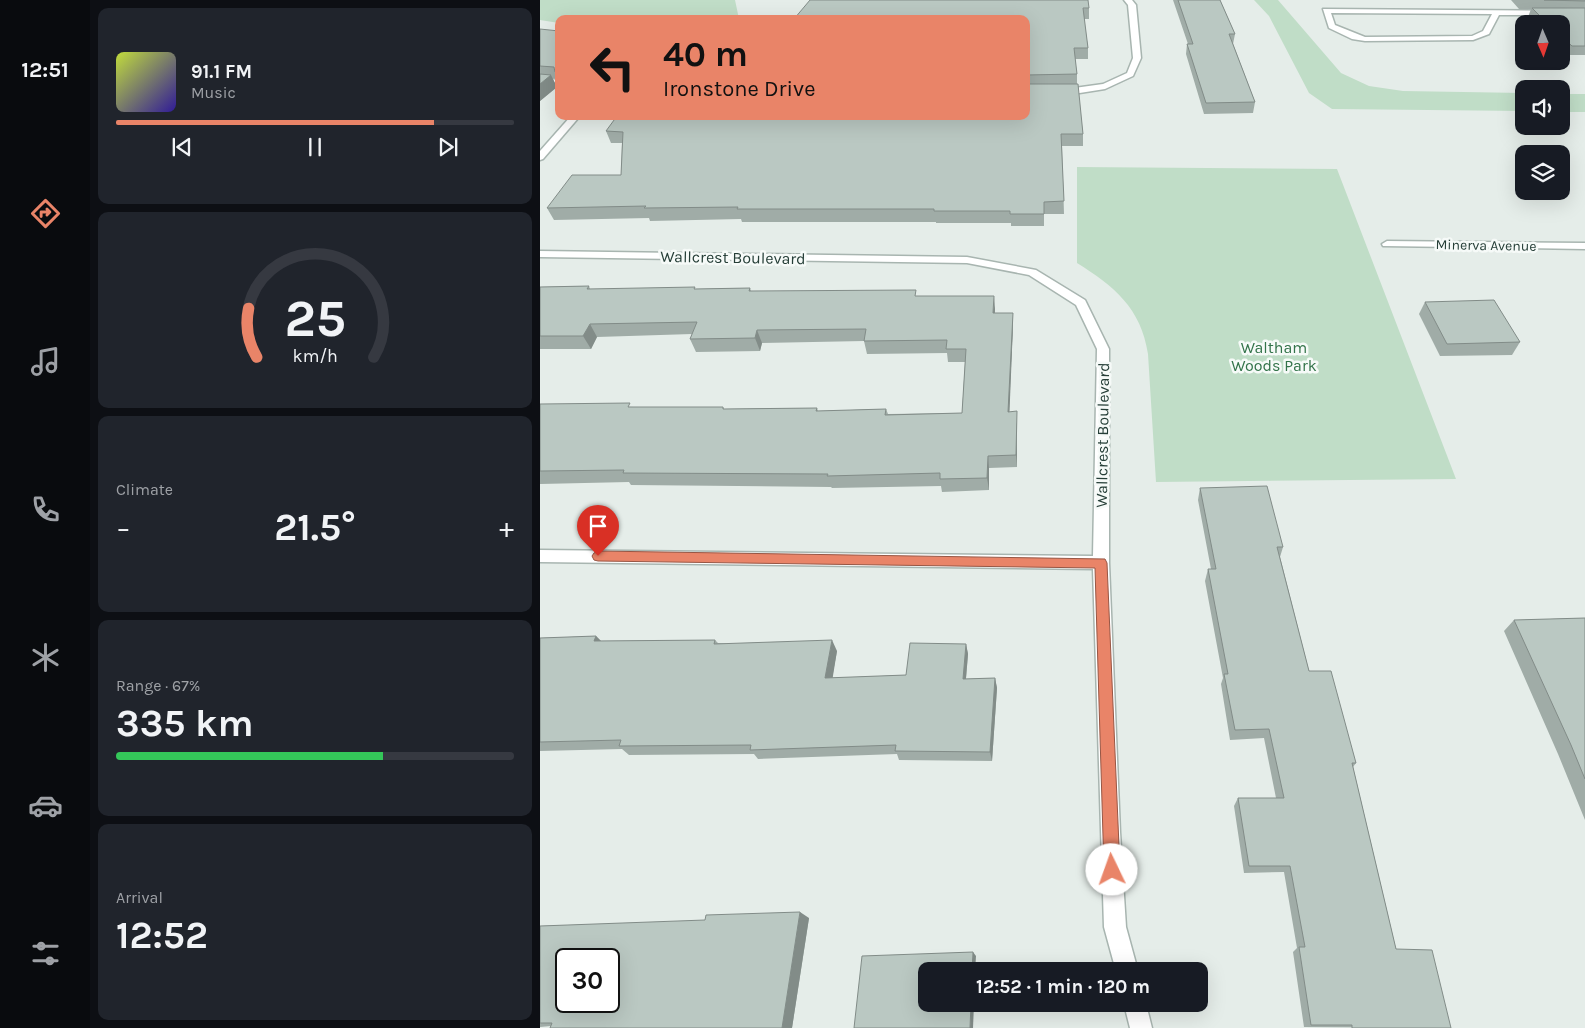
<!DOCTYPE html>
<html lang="en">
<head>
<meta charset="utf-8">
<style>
  :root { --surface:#171b24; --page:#20242c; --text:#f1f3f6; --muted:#9ea1a6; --line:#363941; --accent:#e98468 }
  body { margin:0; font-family:Karla,sans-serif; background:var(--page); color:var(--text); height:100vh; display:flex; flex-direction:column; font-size:19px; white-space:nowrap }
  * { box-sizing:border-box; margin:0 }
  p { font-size:16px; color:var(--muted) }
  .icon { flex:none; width:28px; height:28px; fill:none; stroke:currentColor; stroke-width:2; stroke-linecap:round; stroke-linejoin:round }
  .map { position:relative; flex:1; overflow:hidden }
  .details { display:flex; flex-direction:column; gap:8px; padding:8px; background:#0d0f14; width:450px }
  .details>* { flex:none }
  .banner { position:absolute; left:15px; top:15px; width:475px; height:105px; border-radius:10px; box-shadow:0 5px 20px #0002; background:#e98468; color:#111; overflow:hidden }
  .needle { width:32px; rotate:178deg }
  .fabs { position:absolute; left:975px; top:15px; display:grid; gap:10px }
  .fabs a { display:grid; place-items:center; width:55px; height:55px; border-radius:10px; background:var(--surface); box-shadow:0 5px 20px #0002; font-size:25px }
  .speed { position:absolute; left:15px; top:948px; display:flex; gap:10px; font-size:25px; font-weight:700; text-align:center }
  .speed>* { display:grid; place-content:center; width:65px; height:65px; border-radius:50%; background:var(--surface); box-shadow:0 5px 20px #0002; line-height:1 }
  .speed .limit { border:2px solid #111; border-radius:8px; background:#fff; color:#111 }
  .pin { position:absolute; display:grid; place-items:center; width:42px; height:42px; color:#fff; margin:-51px -21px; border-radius:50% 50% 50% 0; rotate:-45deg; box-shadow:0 0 5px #0007 }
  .pin .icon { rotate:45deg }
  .me { position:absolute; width:55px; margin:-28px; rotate:357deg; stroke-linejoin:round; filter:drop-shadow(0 0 4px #0008) }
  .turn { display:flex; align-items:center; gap:18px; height:105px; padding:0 25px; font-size:22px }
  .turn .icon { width:65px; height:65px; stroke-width:2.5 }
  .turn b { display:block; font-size:35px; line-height:42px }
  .big { font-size:38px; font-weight:700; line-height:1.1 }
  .details .widget { flex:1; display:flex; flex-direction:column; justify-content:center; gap:8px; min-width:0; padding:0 18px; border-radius:10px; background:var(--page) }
  .details .dial { align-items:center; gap:0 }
  .dial svg { height:130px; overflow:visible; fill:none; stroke:var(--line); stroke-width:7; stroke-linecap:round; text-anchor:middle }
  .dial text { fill:var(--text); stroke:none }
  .song { display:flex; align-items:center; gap:15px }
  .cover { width:60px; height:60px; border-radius:8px; background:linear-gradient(135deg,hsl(70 70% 55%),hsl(250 70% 35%)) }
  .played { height:5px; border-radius:2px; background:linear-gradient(90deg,var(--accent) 80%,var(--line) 80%) }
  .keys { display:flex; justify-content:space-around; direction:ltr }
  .heat { display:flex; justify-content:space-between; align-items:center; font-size:28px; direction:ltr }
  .charge { height:8px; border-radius:4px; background:linear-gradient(90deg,#34c759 67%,var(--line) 0) }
  .trip { position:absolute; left:378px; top:962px; width:290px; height:50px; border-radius:10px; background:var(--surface); box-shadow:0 5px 20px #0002; font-weight:700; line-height:50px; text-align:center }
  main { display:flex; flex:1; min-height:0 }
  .menu { display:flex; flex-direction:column; width:90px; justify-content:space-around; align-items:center; background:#090b0e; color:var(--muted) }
  .menu .icon { width:35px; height:35px }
  .menu .selected { color:var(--accent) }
  .menu b { font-size:22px; color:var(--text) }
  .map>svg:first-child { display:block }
</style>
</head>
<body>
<main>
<nav class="menu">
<b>12:51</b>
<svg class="icon selected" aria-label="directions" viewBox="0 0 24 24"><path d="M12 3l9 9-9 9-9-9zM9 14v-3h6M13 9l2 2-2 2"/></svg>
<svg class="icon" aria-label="music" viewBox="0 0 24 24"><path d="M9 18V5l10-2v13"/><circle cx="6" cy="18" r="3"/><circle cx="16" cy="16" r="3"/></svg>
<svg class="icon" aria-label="phone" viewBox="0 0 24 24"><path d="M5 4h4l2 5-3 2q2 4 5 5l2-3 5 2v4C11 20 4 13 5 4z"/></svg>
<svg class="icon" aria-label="climate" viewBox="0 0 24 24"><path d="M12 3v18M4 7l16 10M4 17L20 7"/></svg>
<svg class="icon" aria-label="car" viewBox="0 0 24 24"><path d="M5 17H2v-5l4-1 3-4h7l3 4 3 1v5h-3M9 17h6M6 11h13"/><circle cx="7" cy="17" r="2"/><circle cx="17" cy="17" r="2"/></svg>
<svg class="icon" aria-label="filters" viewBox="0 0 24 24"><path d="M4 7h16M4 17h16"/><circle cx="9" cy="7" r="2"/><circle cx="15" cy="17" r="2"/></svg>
</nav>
<section class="details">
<div class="widget">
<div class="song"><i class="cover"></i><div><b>91.1 FM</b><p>Music</p></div></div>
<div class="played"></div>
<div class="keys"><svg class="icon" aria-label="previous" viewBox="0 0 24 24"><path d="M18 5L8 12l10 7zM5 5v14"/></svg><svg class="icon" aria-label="pause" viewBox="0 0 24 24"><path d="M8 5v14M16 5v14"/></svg><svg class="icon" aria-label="next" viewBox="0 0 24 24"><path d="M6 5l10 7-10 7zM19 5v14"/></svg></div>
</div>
<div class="widget dial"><svg viewBox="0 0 100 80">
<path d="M14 69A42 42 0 1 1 86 69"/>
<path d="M14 69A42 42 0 0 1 9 39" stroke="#e98468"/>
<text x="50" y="56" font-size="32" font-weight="700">25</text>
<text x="50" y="72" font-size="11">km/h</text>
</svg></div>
<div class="widget"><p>Climate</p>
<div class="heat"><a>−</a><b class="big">21.5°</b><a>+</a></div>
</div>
<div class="widget"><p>Range · 67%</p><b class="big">335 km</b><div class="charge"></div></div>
<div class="widget"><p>Arrival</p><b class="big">12:52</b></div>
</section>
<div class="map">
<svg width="1045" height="1028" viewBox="0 0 1045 1028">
  <rect width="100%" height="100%" fill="#e5ede9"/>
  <g fill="#c0ddc7">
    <polygon points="0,0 195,0 199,19 19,19 19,23 0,20"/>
    <polygon points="714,0 738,0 801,73 829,86 863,91 984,93 984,111 792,109 769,93 729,16"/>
    <rect x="1021" y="94" width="24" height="18"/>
    <path d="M537,167L797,169L916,479L616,482L608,354C601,308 574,286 537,263Z"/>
  </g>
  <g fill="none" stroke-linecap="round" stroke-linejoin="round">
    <defs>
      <g id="minor">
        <polygon points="584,0 592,0 596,5 601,58 593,76 565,89 527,95 486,94 486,88 527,89 563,84 587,73 593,58 588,5"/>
        <path d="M783,9L1045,11V15H959L949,34L933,40L825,41L812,39L789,28ZM791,13L952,14L943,31L932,36L825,37L795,25Z"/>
        <polygon points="0,78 19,80 19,85 0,84"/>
        <polygon points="31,116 40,116 3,159 0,160 0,151"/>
        <polygon points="847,241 1045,243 1045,249 843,246 842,244"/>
        <polygon points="0,251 427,257 496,270 545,300 569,349 569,563 580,832 586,927 598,971 576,971 564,927 553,569 0,562 0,550 553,556 557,349 536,305 489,275 427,263 0,257"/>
        <polygon points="584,1004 606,1004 612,1028 590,1028"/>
      </g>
    </defs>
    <use href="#minor" stroke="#a8b5b0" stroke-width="3"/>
    <use href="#minor" fill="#fff" fill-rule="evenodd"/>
  </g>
  <g fill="#a0aca7">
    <polygon points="633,0 680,0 695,34 693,44 715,102 713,113 664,114 646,54 647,44 648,44"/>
    <polygon points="971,0 1045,0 1045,55 1027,55 1021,50 1021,24 995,24 988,17 991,9 979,9"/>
    <polygon points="549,8 549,19 544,19 548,48 548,59 535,59 537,74 537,84 543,134 543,146 522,146 524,214 504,214 504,226 471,226 471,223 396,223 396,222 202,222 201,219 110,221 109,218 14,220 7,208 81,175 82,143 71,143 66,131 486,116 486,19 254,19"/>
    <polygon points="0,29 18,78 12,78 17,87 0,101"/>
    <polygon points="49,286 50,289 156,289 210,288 211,291 377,296 455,309 455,313 473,325 469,412 477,424 477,467 449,468 449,490 402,492 401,486 292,488 291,487 91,485 89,482 0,484 0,404 93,407 183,407 184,409 277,408 278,411 346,409 348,414 422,413 425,362 408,362 407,353 327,354 324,341 222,343 220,351 156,352 150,339 152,334 57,337 51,349 0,349 0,287"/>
    <polygon points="885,302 980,342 972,355 900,356 879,314"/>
    <polygon points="660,488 743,547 740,557 769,671 816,763 813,767 856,949 911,1028 764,1027 753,952 757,948 744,872 704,873 694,806 698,798 736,798 724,738 690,740 681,684 683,678 665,581 668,569 671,569 658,500"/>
    <polygon points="1045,618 1045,820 1018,754 964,631 974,620"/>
    <polygon points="56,636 61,641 175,640 178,643 297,651 292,678 366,675 426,644 428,654 426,679 455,678 457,688 452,761 359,760 357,754 218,759 214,754 89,755 82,749 0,751 0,638"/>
    <polygon points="269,918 252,1028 10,1028 11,1026 0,1027 0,926"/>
  </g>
  <g fill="#828c88">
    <polygon points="19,69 19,79 15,72"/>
    <polygon points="11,75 17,87 0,101 0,84"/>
    <polygon points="454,296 455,309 454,325 453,313"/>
    <polygon points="473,313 473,325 469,424 468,412"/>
    <polygon points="50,324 57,337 51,349 43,336"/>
    <polygon points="217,330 222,343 220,351 215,338"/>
    <polygon points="477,411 477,467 476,455"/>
    <polygon points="448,456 449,468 449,490 447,478"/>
    <polygon points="56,636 67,647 54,641"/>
    <polygon points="292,640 297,651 291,688 285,678"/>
    <polygon points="426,644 428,654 425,689 423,679"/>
    <polygon points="455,678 457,688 452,761 450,752"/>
    <polygon points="260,912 269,918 252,1028 242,1028"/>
    <polygon points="433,952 436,956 435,971 432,971"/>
    <polygon points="431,1004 434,1004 433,1028 430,1028"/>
  </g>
  <g fill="#bac8c2" stroke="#828c88" fill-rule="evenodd">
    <polygon points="270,0 548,0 549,8 543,8 548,48 534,48 537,74 486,75 486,19 254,19"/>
    <polygon points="638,0 680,0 695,34 689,34 715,102 666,103 647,44 653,44"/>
    <polygon points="1004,0 1045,0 1045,1"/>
    <polygon points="992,8 1045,8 1045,46 1032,46 1021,36 1021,24 1008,24"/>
    <polygon points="0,29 19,31 19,69 15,72 14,67 0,66"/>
    <polygon points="0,74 11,75 0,84"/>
    <polygon points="486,84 538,84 543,134 521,134 524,201 504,202 504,214 470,214 470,211 394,211 394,209 197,209 198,207 104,208 106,206 7,208 32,175 81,175 83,132 66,131 77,116 486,116"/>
    <polygon points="49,286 47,289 155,287 154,289 210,288 209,291 376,290 375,296 454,296 453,313 473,313 468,412 477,411 476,455 448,456 447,478 400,479 400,473 287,476 288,474 83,473 84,470 0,471 0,404 90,403 88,407 183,407 183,409 277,408 276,411 346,409 345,415 422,413 426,349 406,349 407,340 324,341 326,329 217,330 215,338 150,339 157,322 50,324 43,336 0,336 0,287"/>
    <polygon points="954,300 980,342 907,344 885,302"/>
    <polygon points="727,486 743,547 737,547 769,671 791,671 816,763 812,763 856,949 892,950 911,1028 812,1028 812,1025 771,1025 759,947 765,947 750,866 709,866 698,798 744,798 729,729 695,730 684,674 688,674 668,569 676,569 660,488"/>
    <polygon points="1045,618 1045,779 1031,745 974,620"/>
    <polygon points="56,636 54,641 175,640 174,644 292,640 285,678 366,675 370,643 426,644 423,679 455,678 450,752 355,751 356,745 210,750 211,745 79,746 81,740 0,742 0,638"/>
    <path d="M260,912L242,1028H10L12,1023H0V926L165,920L166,915ZM26,959H69V1001H26Z"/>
    <polygon points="433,952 432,971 386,971 386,1004 431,1004 430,1028 314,1028 322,956"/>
  </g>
  <polygon fill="#e98468" stroke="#975644" points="58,551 565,559 567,563 580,870 577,875 572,878 566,875 564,870 555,568 58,561 54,560 52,556 54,553"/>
  <g text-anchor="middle" stroke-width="5" stroke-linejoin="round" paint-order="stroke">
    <g font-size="14" fill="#253e37" stroke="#f6faf8">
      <text transform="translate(946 245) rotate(1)" y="5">Minerva Avenue</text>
    </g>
    <g font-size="16" fill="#253e37" stroke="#f6faf8">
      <text transform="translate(193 257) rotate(1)" y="6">Wallcrest Boulevard</text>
      <text transform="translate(562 435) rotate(-89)" y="6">Wallcrest Boulevard</text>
    </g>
    <g font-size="16" fill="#327349" stroke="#f6faf8">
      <text x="734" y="353">Waltham<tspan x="734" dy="18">Woods Park</tspan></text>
    </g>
  </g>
</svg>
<div class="fabs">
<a><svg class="needle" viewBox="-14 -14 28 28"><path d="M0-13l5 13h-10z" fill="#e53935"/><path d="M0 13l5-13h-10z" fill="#9ea1a6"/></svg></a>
<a><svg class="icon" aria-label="sound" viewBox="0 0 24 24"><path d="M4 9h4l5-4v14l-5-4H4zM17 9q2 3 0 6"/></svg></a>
<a><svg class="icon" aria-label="layers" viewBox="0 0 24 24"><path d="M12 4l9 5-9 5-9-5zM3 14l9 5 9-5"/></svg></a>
</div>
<div class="speed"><div class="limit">30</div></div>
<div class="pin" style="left:58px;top:556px;background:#d93025"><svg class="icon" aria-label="arrive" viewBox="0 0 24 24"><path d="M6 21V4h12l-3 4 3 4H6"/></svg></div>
<svg class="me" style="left:572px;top:870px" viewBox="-20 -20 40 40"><circle r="19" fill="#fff"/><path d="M0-13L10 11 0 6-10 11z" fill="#e98468"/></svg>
<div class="trip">12:52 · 1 min · 120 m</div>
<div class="banner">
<div class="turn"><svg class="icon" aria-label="left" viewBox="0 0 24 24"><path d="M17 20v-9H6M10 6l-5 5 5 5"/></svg><div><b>40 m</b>Ironstone Drive</div></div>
</div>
</div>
</main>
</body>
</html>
